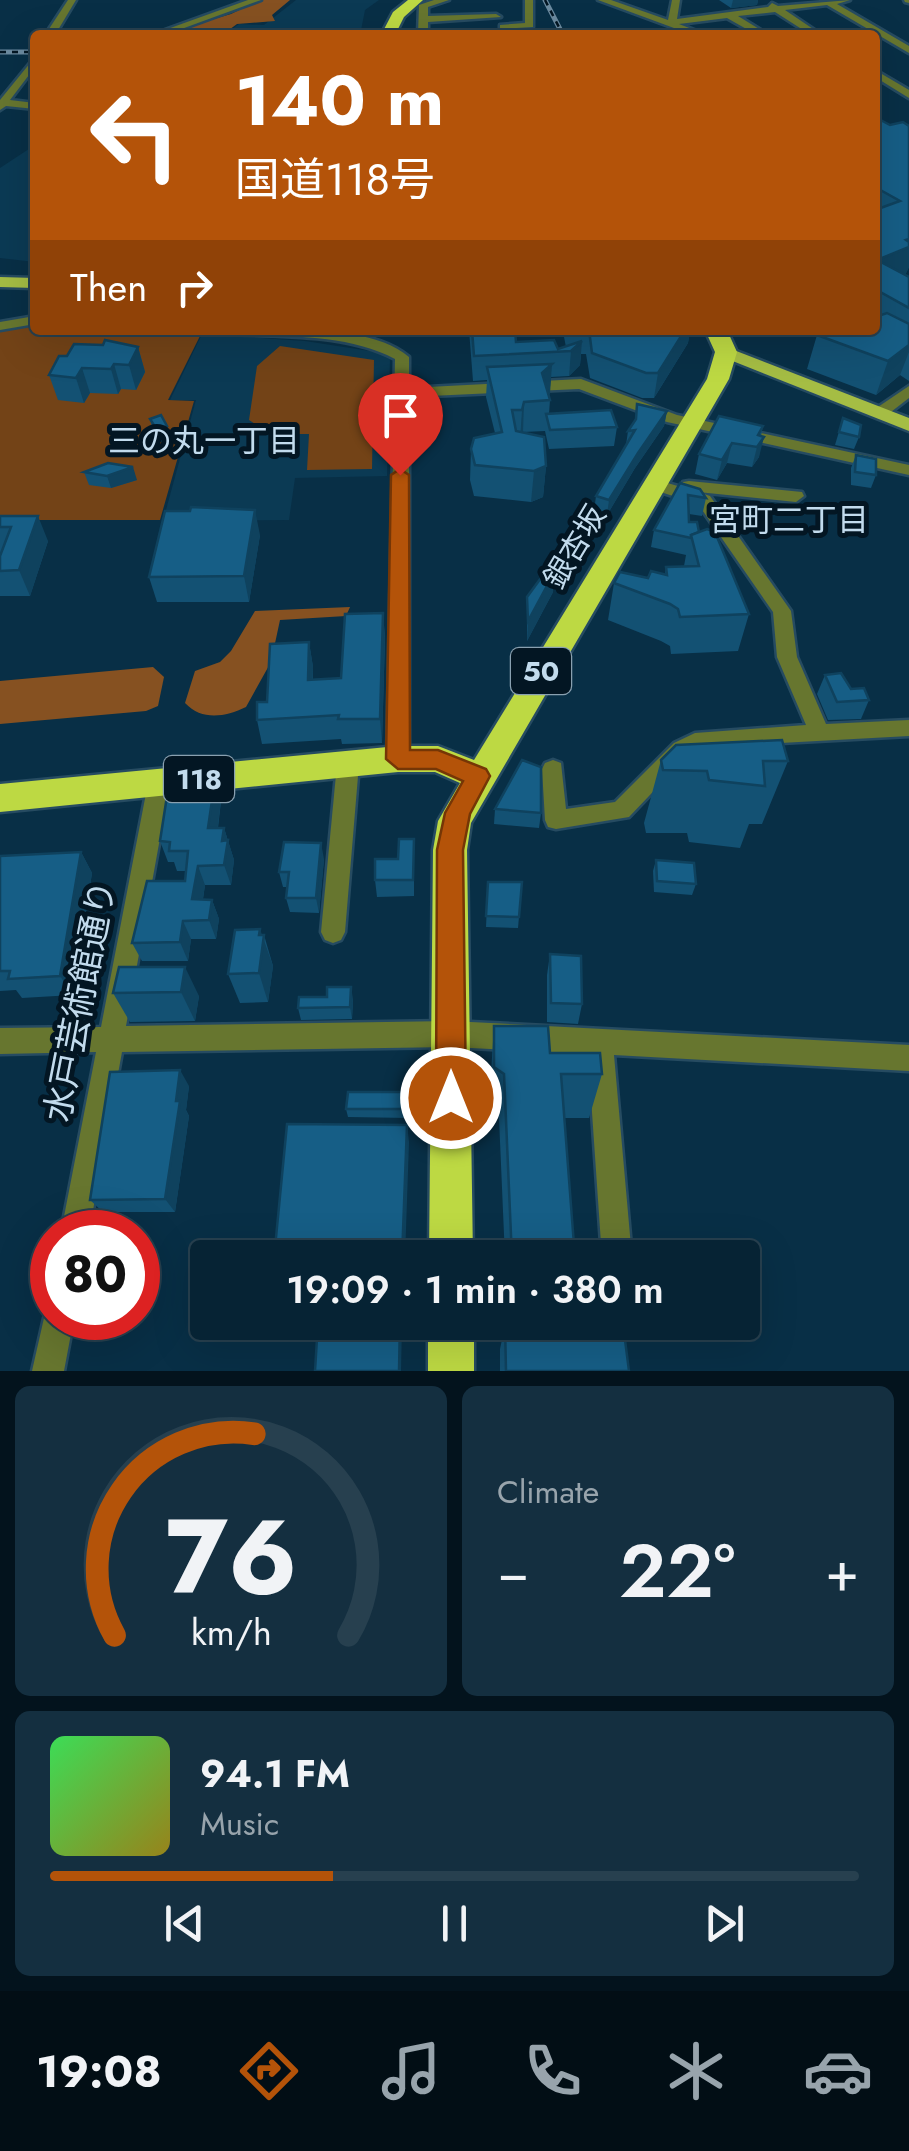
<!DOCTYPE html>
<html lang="en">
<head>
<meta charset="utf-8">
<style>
  :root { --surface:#062334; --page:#142f40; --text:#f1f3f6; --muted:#98a4ac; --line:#27404f; --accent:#b45309 }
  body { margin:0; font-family:Jost,"Noto Sans JP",sans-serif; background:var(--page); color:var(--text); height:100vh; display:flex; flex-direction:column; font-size:38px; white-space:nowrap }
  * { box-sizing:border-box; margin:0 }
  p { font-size:32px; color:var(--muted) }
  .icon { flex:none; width:55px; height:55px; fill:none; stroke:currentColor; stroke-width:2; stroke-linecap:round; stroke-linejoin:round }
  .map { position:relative; height:1371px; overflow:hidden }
  .details { display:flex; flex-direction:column; gap:15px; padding:15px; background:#03131d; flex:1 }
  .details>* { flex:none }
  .hud { position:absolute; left:30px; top:30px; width:850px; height:305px; border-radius:10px; box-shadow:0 10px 40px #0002,0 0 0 2px var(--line); background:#b45309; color:#fff; overflow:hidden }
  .speed { position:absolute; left:30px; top:1210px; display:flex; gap:20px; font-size:50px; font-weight:700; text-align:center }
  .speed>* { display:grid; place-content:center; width:130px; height:130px; border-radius:50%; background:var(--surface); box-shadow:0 10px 40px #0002,0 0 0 2px var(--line); line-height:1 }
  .speed .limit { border:15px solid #d22; background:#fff; color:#111 }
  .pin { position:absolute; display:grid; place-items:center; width:85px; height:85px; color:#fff; margin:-102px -42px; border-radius:50% 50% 50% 0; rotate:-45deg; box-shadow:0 0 10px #0007 }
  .pin .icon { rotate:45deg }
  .me { position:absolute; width:110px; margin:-55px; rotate:0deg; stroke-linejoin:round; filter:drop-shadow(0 0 8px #0008) }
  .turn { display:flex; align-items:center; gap:35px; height:210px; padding:0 40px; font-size:45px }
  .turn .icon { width:130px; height:130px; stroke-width:2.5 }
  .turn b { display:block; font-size:70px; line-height:85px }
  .then { display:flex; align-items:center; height:95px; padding:0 40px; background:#0003; gap:20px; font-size:38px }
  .big { font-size:75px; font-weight:600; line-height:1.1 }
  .details .card { flex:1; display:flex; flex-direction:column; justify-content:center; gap:15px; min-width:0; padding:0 35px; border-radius:15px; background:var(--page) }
  .details .dial { align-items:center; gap:0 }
  .dial svg { height:260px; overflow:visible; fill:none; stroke:var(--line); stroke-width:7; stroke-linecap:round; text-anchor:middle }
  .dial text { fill:var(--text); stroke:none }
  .song { display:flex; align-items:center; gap:30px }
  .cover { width:120px; height:120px; border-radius:15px; background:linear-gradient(135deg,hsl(130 70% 55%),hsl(50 70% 35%)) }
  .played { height:10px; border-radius:5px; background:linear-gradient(90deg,var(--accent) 35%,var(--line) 35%) }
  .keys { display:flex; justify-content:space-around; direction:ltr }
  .heat { display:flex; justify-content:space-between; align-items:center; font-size:55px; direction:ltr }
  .details .tiles { flex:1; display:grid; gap:15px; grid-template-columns:1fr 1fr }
  .card:last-child { grid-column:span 2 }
  .trip { position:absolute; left:190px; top:1240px; width:570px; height:100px; border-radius:10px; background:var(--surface); box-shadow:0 10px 40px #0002,0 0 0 2px var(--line); font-weight:600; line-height:100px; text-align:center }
  .menu { display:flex; height:160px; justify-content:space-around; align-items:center; background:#020e15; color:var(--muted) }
  .menu .icon { width:70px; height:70px }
  .menu .current { color:var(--accent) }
  .menu b { font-size:45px; color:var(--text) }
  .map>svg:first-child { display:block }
</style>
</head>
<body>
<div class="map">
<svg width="909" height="1371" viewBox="0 0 909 1371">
  <rect width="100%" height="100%" fill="#082f46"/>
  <g fill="#0b3a54">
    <polygon points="296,0 379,0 365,10 360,35 224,35 239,24 264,25"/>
    <polygon points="35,145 35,262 0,258 0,168"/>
    <polygon points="202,334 305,341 383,353 390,359 387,476 295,478 289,520 163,521 196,400 170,400"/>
  </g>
  <g fill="#734317">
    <polygon points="19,325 35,325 35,330 201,334 168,400 194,401 160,520 0,520 0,330"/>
    <polygon points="280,346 374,360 372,469 307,470 309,434 271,434 249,420 257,366"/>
  </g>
  <g fill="#865121">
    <polygon points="259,0 290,0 272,15 275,21 237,24 222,35 159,35 231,14"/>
    <path d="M350,607L346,616L280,620L271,662L246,707C225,717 202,721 185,703L195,671L220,662L231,651L255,611Z"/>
    <polygon points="153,667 164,677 158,706 146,711 0,724 0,681"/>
  </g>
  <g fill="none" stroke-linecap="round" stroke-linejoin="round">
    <defs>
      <g id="minor">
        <polygon points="68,0 76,0 55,35 45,35"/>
        <polygon points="248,0 261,0 165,35 151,35"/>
        <polygon points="434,0 449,0 428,7 428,16 496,14 501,17 428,22 428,35 418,35 419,5"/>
        <polygon points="525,0 533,0 533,27 500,29 500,25 525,23"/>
        <polygon points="598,0 611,0 668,20 672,0 680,0 677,19 768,7 772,3 778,6 850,0 837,4 909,46 909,53 827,5 785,10 822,35 811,35 775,12 738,16 769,35 757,35 727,18 679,24 707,35 693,35"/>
        <polygon points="904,0 909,0 909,3 905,2"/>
        <polygon points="35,57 35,67 10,100 35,103 35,109 6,106 0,110 0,100"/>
        <polygon points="875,70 909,90 909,98 875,77"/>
        <polygon points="35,316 35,324 0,330 0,322"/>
        <path d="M221,330C273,330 369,322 409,357V388L581,379L677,415L909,465V475L667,422L579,389L409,397V759L405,765L398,768L391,765L387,759L395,359C346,333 282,337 228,334Z"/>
        <polygon points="909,386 909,398 887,415 875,415 875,409"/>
        <polygon points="654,479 681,487 683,482 689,481 802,492 804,496 796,502 698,492 710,496 791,611 797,657 826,724 909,720 909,736 705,747 688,755 629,817 556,829 548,827 545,820 542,769 545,763 553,760 561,763 566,809 615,802 674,743 695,733 806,725 777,657 773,612 698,504 648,488 646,484"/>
        <polygon points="348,755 356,758 359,764 345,932 341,940 333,943 325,940 321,932 337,764 340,758"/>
        <polygon points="159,774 167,777 170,783 126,1026 451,1021 909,1045 909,1071 614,1055 632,1258 602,1258 588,1054 451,1047 122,1052 89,1232 61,1232 96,1052 0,1054 0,1028 101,1027 148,783 151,777"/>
        <polygon points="52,1306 52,1318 74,1318 64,1371 32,1371 44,1318"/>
      </g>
      <g id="major">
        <polygon points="0,277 35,278 35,288 0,287"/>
        <polygon points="726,347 909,418 909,431 720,356 720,348"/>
      </g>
      <g id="highway">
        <polygon points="408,0 423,0 404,17 395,35 381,35 393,12"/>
        <polygon points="705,330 727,330 737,352 729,379 471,823 467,850 473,1258 429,1258 433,850 438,821 460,783 435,772 398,772 0,812 0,784 398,746 438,746 474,760 707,379 715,352"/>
        <rect x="428" y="1322" width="46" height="49"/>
      </g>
    </defs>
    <use href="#minor" stroke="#264b61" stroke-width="5"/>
    <use href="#major" stroke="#264b61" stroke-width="5"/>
    <use href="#highway" stroke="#264b61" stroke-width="5"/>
    <use href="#minor" fill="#67762f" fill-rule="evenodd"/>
    <use href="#major" fill="#a5bd44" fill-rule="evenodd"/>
    <use href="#highway" fill="#bdd943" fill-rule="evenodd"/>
    <defs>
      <g id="rail">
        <polyline points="545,0 563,35"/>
        <polyline points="0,52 35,52"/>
      </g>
    </defs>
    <use href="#rail" stroke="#6b8a9f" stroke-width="5"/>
    <use href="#rail" stroke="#031623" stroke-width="2.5" stroke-dasharray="6" stroke-linecap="butt"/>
  </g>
  <g fill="#135173">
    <polygon points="719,0 758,0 757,5 731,8"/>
    <polygon points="875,117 890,125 909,126 909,267 905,275 909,277 909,381 900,375 876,395 807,369 817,335 875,330"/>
    <polygon points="469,330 515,330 516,342 558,349 566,347 564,337 564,330 690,330 688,343 654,398 642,398 590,378 586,354 581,354 580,365 569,376 551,377 549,395 550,400 549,414 617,427 614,446 549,449 545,431 523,432 546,466 543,497 531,502 474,496 470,480 471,449 495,433 486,397 487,380 473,381"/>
    <polygon points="138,347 145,372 136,390 121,389 118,394 90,393 84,403 58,400 49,375 67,356"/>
    <polygon points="637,404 667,411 664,426 635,468 607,515 594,511 596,496 626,445 628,431 635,420"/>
    <polygon points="843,418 859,437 854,449 835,445"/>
    <polygon points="150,419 167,426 171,439 160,442 153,431"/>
    <polygon points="763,426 761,436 759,457 752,467 727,463 717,480 695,474 699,454"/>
    <polygon points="856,455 876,475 871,488 851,485 851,468"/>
    <polygon points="84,472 137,480 111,488 89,485"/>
    <polygon points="680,483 706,498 702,516 689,514 689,522 699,532 749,614 738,651 671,654 670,646 661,641 608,620 614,583 665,574 666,567 684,566 686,555 651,547 654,530"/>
    <polygon points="0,516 48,541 30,596 0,596"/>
    <polygon points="260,535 249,602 157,602 149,577"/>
    <polygon points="553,592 527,641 527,597"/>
    <polygon points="383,613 385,638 382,743 342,744 341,739 262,744 257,720 267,702 309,642 313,667 313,679 341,678"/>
    <polygon points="825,675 869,700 861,719 828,720 817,694"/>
    <polygon points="661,760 788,761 762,824 749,824 740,848 689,842 687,833 646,833 644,823"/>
    <polygon points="215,780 221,801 218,828 224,828 234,860 231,885 205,885 203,899 212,900 219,919 216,939 191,939 188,961 142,961 132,943 185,881 186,871 177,871 174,862 168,862 160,841 177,795"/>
    <polygon points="495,809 541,813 539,828 494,824"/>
    <polygon points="414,839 414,896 377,897 375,880 398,859"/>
    <polygon points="81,852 92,873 73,995 22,998 16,990 0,991 0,856"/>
    <polygon points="324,859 319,913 290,912 286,898 287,887 283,887 279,872"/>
    <polygon points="656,860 696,884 692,895 654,892 653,871"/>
    <polygon points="488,882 522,882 518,928 486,927"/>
    <polygon points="262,935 264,935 273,966 268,1002 240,1003 228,974"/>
    <polygon points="550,954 582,1004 578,1024 547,1022 547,975"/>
    <polygon points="119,967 199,996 195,1021 130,1022 113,993"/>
    <polygon points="353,999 352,1019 301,1020 298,1008"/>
    <polygon points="494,1026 550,1053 602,1074 589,1118 564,1118 575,1258 505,1258 499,1118 491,1111 491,1073"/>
    <polygon points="189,1086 186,1110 189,1116 175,1212 103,1212 90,1200"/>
    <polygon points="410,1101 409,1118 348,1117 346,1109"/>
    <polygon points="508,1322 580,1322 580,1324 629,1371 500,1371 500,1349 505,1325 508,1325"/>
  </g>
  <g fill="#0f425e">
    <polygon points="733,0 758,0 757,5 731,8"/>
    <polygon points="909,239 909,267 904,278 877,260"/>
    <polygon points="685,330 690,330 688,343 654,398 658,373"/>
    <polygon points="582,341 580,365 569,376 571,351"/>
    <polygon points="909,345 909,352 900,375 876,395 888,361"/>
    <polygon points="138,347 145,372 136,390 129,365"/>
    <polygon points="114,364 121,389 118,394 111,369"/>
    <polygon points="552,364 550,394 543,401 542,373"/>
    <polygon points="82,368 90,393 84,403 76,378"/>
    <polygon points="524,402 523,432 520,440 522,410"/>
    <polygon points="667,411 664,426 635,468 607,515 609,500 638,453"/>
    <polygon points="167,426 171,439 160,442 157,430"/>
    <polygon points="764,437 759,457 752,467 757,447"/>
    <polygon points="732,443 727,463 717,480 722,460"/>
    <polygon points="546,466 543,497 531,502 534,471"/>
    <polygon points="133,467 137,480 111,488 107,476"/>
    <polygon points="255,510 260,535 249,602 244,576"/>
    <polygon points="38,516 48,541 30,596 19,570"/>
    <polygon points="555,571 553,592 527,641 528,621"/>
    <polygon points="383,613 385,638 382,743 380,719"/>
    <polygon points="309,642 313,667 312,704 308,680"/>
    <polygon points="215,780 221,801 215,849 208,828"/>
    <polygon points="224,828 234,860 231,885 224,865 222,841"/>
    <polygon points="321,843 324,859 319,913 316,898"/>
    <polygon points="81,852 92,873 73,995 60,976"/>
    <polygon points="198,866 205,885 200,918 192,899"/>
    <polygon points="212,900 219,919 216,939 209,920"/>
    <polygon points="183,921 191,939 188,961 180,942"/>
    <polygon points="260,929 273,966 268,1002 259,973"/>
    <polygon points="185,967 199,996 195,1021 181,992"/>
    <polygon points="351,987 353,999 352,1019 350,1007"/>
    <polygon points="180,1070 189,1086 186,1110 189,1116 175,1212 165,1199"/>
    <polygon points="407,1125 409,1142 405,1258 402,1258"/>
    <polygon points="400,1322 402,1322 401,1371 399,1371"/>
  </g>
  <g fill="#165e86" stroke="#0f425e" stroke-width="2.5">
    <polygon points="875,117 890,125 903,122 909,126 909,239 906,240 909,242 909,247 877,260 909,277 909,308 875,289 875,210 900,201 875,187"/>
    <polygon points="887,313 909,324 909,345 888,361 817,335 833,330 875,330 875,317"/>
    <polygon points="472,330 515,330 516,342 554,340 558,349 582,341 571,351 474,356"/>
    <polygon points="589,330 685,330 658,373 646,373 592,353"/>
    <polygon points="105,340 138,347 129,365 114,364 111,369 82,368 76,378 49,375 59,356 67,356 74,344 103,345"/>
    <polygon points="552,364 542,373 550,400 524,402 522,410 512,410 516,431 544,437 546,466 534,471 475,465 471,449 474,438 502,432 487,367"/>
    <polygon points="637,404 667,411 638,453 609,500 596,496 635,430 628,431 636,419"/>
    <polygon points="611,410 617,427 550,430 546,414"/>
    <polygon points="161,415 167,426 157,430 150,419"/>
    <polygon points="719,416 763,426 758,435 764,437 757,447 732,443 722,460 699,454"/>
    <polygon points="843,418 861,425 859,437 839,432"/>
    <polygon points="856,455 876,459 876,475 855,472"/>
    <polygon points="108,463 133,467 107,476 84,472"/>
    <polygon points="680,483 700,489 706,498 688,495 689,522 697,522 699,532 691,535 691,538 654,530"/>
    <polygon points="191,507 255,510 244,576 149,577 165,511 190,511"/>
    <polygon points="0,516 38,516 19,570 0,571 0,556 11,527 0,527"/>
    <polygon points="707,529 715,532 749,614 680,617 678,609 670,604 614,583 620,572 648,578 651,571 667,575 666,567 699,566 691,535"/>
    <polygon points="549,567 555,571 528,621 527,597"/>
    <polygon points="383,613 380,719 338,719 339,715 257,720 257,702 267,702 270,644 309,642 308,680 341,678 345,614"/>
    <polygon points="841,673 851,689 864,688 869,700 837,702 825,675"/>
    <polygon points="782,740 788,761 763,761 765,786 709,780 707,771 663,770 661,760 676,745"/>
    <polygon points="522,760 541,767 541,813 495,809"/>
    <polygon points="215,780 208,828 224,828 222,841 228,840 224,865 198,866 192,899 212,900 209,920 183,921 180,942 132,943 147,881 185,881 188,851 169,851 170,842 160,841 167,796 177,795 179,782"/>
    <polygon points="399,839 414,839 413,880 375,880 375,859 398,859"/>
    <polygon points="284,842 321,843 316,898 286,898 289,872 279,872"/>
    <polygon points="81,852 60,976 8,979 10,971 0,971 0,856"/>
    <polygon points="656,860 694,863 696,884 657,881"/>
    <polygon points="488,882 522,882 519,917 486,916"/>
    <polygon points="260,929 259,935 264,935 259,973 228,974 235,930"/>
    <polygon points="550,954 581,956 582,1004 551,1003"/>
    <polygon points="119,967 185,967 181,992 113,993"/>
    <polygon points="327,987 351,987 350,1007 298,1008 299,997 327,997"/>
    <polygon points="494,1026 548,1026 550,1053 600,1053 602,1074 561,1074 575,1258 512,1258 504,1074 494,1067"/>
    <polygon points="180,1070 176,1101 180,1101 165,1199 90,1200 110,1072"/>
    <polygon points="348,1092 409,1092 409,1109 346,1109"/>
    <polygon points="287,1124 407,1125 402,1258 274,1258"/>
    <polygon points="318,1322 400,1322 399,1371 315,1371"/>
    <polygon points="515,1322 623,1324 629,1371 506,1371 505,1325 515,1325"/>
  </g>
  <polygon fill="#b45309" stroke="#753606" stroke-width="2.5" points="400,469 409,475 410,750 438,750 486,769 490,776 470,814 463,850 466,1098 462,1108 451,1113 441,1108 436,1098 437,850 445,813 463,781 436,769 398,769 386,759 391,475"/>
  <g text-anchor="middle" stroke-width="10" stroke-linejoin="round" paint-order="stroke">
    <g fill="#031623" stroke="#89a0b0" stroke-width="2.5">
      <rect x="511" y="648" width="60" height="46" rx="8"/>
      <rect x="164" y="756" width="70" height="46" rx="8"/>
    </g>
    <g font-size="28" font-weight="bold" fill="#c2dbed">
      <text x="541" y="681">50</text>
      <text x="199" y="789">118</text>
    </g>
    <g font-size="30" fill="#c2dbed" stroke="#031623">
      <text transform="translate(575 547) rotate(-59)" y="10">銀杏坂</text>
    </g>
    <g font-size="32" fill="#c2dbed" stroke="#031623">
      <text x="204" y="452">三の丸一丁目</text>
      <text x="789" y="531">宮町二丁目</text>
    </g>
    <g font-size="35" fill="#c2dbed" stroke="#031623">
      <text transform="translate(80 1001) rotate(-79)" y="12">水戸芸術館通り</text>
    </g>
  </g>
</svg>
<div class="speed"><div class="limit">80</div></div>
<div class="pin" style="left:400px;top:475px;background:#d93025"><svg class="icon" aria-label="arrive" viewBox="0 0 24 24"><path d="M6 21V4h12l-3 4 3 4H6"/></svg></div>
<svg class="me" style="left:451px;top:1098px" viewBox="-20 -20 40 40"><circle r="17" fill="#b45309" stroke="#fff" stroke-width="3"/><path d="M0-11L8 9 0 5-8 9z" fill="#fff"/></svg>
<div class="trip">19:09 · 1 min · 380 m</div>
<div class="hud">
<div class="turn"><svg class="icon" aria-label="left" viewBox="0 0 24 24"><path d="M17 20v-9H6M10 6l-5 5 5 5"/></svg><div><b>140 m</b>国道118号</div></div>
<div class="then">Then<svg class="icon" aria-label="right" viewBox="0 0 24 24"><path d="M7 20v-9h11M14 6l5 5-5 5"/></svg></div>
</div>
</div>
<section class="details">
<div class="tiles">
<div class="card dial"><svg viewBox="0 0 100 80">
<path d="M14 69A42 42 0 1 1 86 69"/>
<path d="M14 69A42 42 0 0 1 57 7" stroke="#b45309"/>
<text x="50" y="56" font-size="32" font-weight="700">76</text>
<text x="50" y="72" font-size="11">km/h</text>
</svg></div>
<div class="card"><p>Climate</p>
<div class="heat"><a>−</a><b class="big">22°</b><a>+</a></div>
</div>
<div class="card">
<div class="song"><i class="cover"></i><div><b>94.1 FM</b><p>Music</p></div></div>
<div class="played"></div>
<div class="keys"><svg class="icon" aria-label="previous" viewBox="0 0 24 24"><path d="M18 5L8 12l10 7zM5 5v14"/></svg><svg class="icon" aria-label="pause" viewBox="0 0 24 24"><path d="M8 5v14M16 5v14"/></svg><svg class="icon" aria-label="next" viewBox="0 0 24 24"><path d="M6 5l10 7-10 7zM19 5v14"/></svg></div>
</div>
</div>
</section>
<nav class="menu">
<b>19:08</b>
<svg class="icon current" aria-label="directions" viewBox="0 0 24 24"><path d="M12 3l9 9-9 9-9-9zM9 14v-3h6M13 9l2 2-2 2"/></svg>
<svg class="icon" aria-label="music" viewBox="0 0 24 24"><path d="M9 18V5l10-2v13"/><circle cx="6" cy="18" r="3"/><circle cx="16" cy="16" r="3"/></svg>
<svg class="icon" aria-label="phone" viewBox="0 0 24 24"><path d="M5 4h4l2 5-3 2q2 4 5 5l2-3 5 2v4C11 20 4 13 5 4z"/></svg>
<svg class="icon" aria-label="climate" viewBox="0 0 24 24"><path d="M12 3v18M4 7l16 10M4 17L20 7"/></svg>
<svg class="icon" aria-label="car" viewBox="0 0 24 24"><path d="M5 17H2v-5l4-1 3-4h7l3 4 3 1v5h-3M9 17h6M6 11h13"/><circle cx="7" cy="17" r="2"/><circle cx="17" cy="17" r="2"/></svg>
</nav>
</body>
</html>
